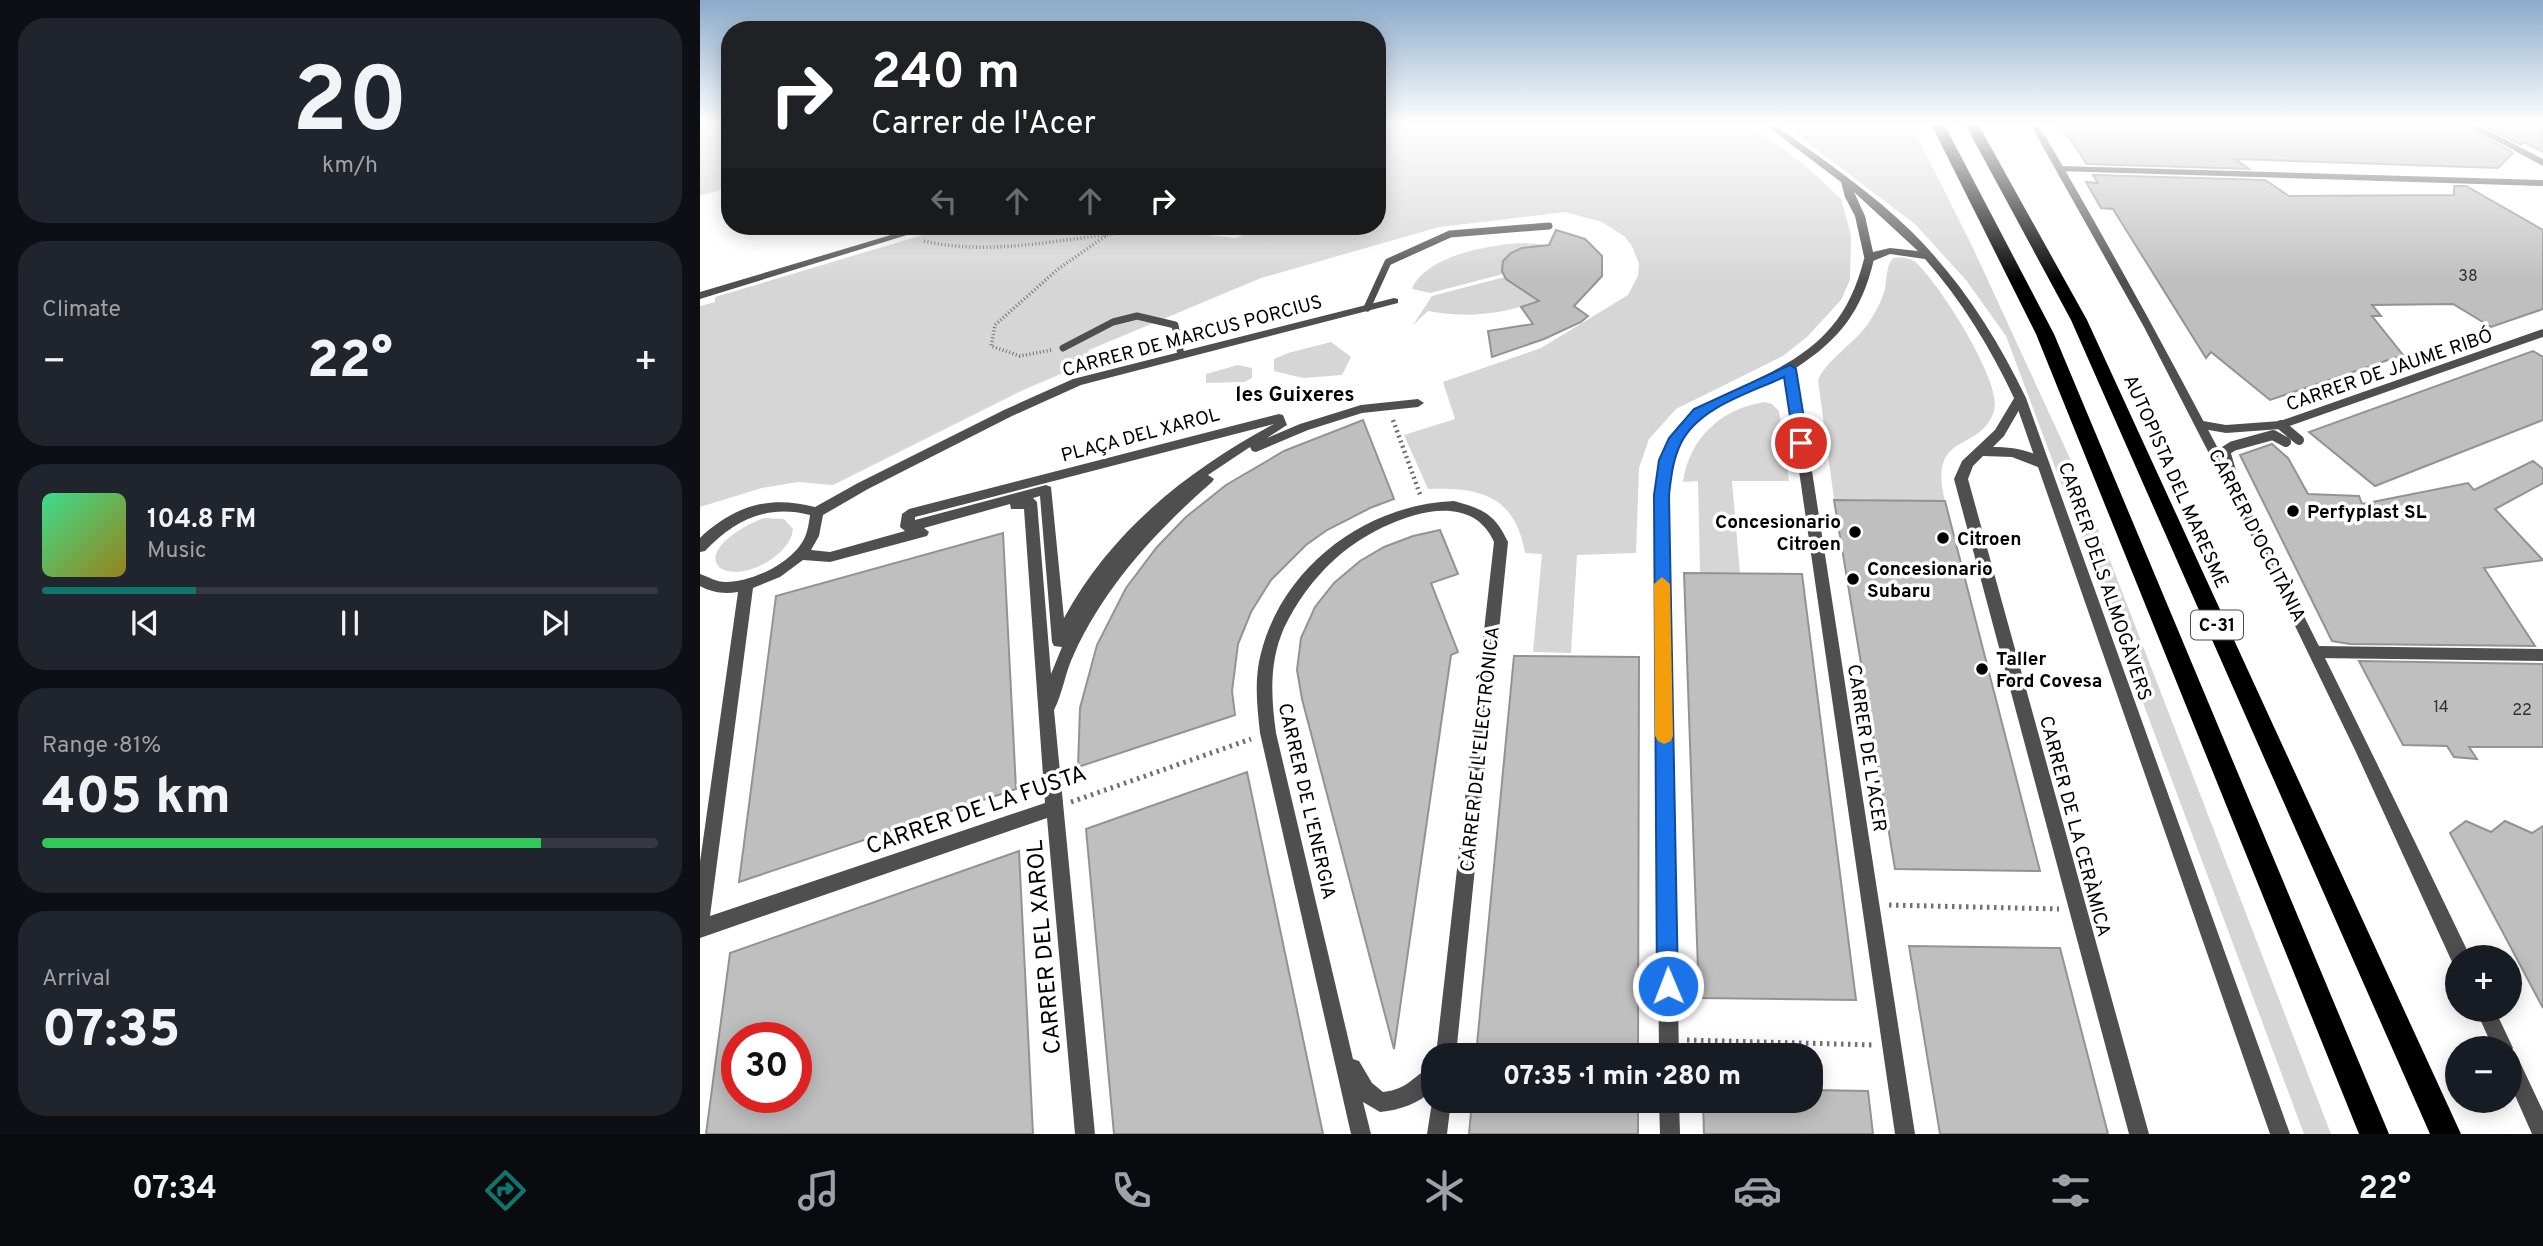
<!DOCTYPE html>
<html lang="en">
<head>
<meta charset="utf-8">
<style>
  :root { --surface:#171b24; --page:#20242c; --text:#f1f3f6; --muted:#9ea1a6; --line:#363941; --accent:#0f766e }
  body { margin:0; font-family:Overpass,sans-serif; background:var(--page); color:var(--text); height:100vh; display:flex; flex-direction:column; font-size:26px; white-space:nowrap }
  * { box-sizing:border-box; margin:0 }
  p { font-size:23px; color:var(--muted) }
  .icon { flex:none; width:38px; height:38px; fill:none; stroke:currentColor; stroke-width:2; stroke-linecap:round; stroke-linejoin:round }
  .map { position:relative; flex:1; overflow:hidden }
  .sheet { display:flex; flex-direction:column; gap:18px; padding:18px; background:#0d0f14; width:700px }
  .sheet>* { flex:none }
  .hud { position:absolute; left:21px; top:21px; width:665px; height:214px; border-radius:28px; box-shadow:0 4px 18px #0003; background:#202124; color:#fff; overflow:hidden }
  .controls { position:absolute; left:1745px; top:945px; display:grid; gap:14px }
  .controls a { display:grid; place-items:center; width:77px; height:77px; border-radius:50%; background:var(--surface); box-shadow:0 4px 18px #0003; font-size:35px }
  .speed { position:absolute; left:21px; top:1022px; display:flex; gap:14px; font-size:35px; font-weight:700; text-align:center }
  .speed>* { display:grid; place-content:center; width:91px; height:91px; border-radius:50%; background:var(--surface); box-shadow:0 4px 18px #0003; line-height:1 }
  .speed .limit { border:10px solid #d22; background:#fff; color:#111 }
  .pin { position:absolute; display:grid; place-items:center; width:60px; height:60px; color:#fff; margin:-30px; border:4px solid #fff; border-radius:50%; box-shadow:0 2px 7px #0007 }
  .me { position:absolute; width:77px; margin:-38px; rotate:359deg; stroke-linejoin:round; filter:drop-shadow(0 0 5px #0008) }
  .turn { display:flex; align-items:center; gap:24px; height:147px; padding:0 35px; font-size:32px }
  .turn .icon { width:91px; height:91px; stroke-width:2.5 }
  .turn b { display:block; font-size:49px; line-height:60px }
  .lanes { display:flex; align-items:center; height:66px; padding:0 35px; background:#0003; justify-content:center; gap:35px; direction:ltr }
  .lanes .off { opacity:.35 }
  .big { font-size:52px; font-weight:800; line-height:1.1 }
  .sheet .card { flex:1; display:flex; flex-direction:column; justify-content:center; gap:10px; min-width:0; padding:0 24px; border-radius:28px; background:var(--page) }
  .sheet .dial { align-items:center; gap:0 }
  .dial b { font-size:91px; line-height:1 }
  .song { display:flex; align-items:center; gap:21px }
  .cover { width:84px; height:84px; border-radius:10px; background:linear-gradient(135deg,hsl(150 70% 55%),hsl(50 70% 35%)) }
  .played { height:7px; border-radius:4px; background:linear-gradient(90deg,var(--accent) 25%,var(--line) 25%) }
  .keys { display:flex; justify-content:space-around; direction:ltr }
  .heat { display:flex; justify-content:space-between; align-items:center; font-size:38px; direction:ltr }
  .charge { height:10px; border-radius:5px; background:linear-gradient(90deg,#34c759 81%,var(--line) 0) }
  .trip { position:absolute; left:721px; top:1043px; width:402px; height:70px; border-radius:28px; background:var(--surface); box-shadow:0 4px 18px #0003; font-weight:800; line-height:70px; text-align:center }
  .dock { display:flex; height:112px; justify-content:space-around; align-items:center; background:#090b0e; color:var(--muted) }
  .dock .icon { width:49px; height:49px }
  .dock .active { color:var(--accent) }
  .dock b { font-size:32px; color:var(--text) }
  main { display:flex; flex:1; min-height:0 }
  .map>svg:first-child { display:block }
</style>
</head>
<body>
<main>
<section class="sheet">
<div class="card dial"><b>20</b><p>km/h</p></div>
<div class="card"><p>Climate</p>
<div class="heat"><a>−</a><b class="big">22°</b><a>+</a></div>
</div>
<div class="card">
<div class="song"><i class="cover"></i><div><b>104.8 FM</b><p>Music</p></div></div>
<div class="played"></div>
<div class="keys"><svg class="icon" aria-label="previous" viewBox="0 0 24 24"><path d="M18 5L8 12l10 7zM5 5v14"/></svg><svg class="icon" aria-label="pause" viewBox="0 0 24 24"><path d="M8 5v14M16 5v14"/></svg><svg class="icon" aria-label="next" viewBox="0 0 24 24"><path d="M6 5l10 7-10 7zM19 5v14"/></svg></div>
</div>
<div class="card"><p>Range · 81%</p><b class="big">405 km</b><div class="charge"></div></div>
<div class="card"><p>Arrival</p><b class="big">07:35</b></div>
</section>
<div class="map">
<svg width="1843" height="1134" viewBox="0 0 1843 1134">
  <rect width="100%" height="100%" fill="#fff"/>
  <g fill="#d6d6d6">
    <polygon points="0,124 30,124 30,187 0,196"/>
    <path d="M677,124H1050L1107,167L1141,199L1151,235L1150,280L1141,300L1107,337L1083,356L976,409L949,439L939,468L936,553L877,555L871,653L833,652L842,554L825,553C815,496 781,487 728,489L704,435L755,419L743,382L841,348L928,295L938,276L939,264L932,246L924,236L902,222L865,212L739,227L561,278L389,350L387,363L323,390L133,485L98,482L62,488L0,507V306L15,302V297L253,226H419L536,238L565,226H677Z"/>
    <polygon points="1083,124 1211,124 1273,248 1374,467 1631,1134 1604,1134 1306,336 1266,280 1215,224"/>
    <path d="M824,243L849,245L824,247L815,251L803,261V274L730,293L712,289C725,255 793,244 824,243Z"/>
    <path d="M1193,258C1200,257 1208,257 1214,261C1236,278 1304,384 1294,411C1279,455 1228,429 1245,501L1134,499L1118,380C1128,357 1157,343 1171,319C1177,310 1182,299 1185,289C1187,279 1186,265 1193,258Z"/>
    <path d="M805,277L817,286L848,296C811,314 769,319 728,311L713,325L732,296Z"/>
    <polygon points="631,342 651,357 642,375 603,378 574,371 574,359 588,353"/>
    <polygon points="538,365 552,368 552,378 544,382 506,383 506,374"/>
    <path d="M1065,402L1072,404L1079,411L1089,481H1032L1040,573H1000L998,481L983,482C989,439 1021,408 1065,402Z"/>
    <path d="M65,518L84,519L93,529C91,555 43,582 20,568C0,549 51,521 65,518Z"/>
  </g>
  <g fill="#bfbfbf" stroke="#939393" stroke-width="2" fill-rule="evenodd">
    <polygon points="1360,124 1763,124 1813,153 1798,168 1535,159 1549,169 1387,164"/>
    <polygon points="1780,124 1843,124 1843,152 1824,142 1821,145"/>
    <polygon points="1393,175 1565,180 1589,196 1754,195 1754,186 1766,186 1843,230 1843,309 1791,327 1753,304 1672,305 1681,316 1672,316 1703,355 1570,400 1511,352 1506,358 1413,209 1401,208 1386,182 1398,183"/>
    <polygon points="856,230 885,239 902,256 902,276 874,306 888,316 881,322 844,339 792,357 788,331 833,324 821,307 839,301 806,279 802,271 803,261 811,253 822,248 849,245"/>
    <polygon points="1833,351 1843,357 1843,420 1675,486 1609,432"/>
    <polygon points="663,420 694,499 670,508 627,530 606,545 571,580 551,612 538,644 532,691 535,715 378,767 380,708 397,645 426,588 457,547 486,517 526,485 584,451"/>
    <polygon points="1572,444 1588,458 1608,494 1659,496 1662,504 1768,483 1774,490 1833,461 1843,469 1843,483 1795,509 1843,560 1784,568 1835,646 1650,644 1632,641 1540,455"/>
    <polygon points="1134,500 1245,501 1340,871 1195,869"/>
    <polygon points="740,530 758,574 731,583 758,652 751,655 694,1049 602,699 597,670 601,638 615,607 634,583 660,561 684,547 713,536"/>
    <polygon points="303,533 316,789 39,882 76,596"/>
    <polygon points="984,573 1102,574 1156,1000 999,998"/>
    <polygon points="814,656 939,657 938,1055 776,1055"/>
    <polygon points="1659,661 1843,664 1843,747 1769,747 1777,759 1754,757 1747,746 1703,745"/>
    <polygon points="547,772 623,1134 414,1134 386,829"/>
    <polygon points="1766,821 1791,832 1805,821 1832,833 1843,826 1843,1008 1750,833"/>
    <path d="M319,851L333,1134H6L30,953ZM37,1038H96V1097H37Z"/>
    <polygon points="1209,946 1360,948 1408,1134 1240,1134"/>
    <polygon points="1111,1090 1168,1091 1173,1134 1004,1134 1003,1101 1111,1101"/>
    <polygon points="772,1101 938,1101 938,1134 769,1134"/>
  </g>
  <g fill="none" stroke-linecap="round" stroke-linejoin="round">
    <g stroke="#717171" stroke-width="3.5" stroke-dasharray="1 2.5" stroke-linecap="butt">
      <path d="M224,241C285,255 344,242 406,235"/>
      <polyline points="351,350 320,356 291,346 295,325 358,269 407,235 463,226"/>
    </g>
    <polyline stroke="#717171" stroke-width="4.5" stroke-dasharray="2 3.5" stroke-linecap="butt" points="693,420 721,497"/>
    <g stroke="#717171" stroke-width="5" stroke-dasharray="2.5 4.5" stroke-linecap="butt">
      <polyline points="371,802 551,739"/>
      <polyline points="1189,905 1359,909"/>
      <polyline points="987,1040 1174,1045"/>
    </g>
    <g stroke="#4f4f4f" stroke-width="7">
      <polyline points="667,308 688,262 750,234 849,226"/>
      <polyline points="363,348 413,322 437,316 475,325 481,355"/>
    </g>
    <g stroke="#4f4f4f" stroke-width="10">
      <polyline points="1581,425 1599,440"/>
      <polyline points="1537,491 1525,451 1533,446 1573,435 1586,442"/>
    </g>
    <g fill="#4f4f4f" fill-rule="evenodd">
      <polygon points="1765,124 1775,124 1843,159 1843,166"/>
      <polygon points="1361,166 1843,180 1843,186 1358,171 1356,169"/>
      <polygon points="221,226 236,226 0,299 0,292"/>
      <path d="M1169,256L1174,259C1162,311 1140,339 1096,368L1215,1134H1195L1085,374C1049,394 996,406 978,447C971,462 970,479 968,495L979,1055H959L954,495C957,477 958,459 967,443C983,412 1013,399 1043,386C1107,356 1146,331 1164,259Z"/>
      <path d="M694,298L698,299V303L381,385L312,416L168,489L123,515L119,536L111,550L130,552L205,531L200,527L202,514L209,509L579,414L583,415L587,425L567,438L600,424L661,405L718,399L724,403L718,407L662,413L608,430L556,452L552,451L550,447L508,475L514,479L512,482C456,531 405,586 374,654C365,672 363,693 354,710L395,1134H375L347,818L0,938V862L38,592C24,594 13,593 0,586V574C9,577 16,582 26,582C53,582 94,562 105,537C108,530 109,522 110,515C67,504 34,520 5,551L0,552V538L4,534C39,504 71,496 115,507L158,483L304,410L373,379ZM574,424C487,471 412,530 364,618L351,487L346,485L215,520V517ZM340,496L352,642L354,646L362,647L351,674L337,502L333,498ZM310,504L311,509H324L345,803L10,916L53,588L80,577L103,560L130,562L227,536L229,532L224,528Z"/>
      <polygon points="1843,329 1843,337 1581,429 1526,433 1503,429 1497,425 1503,421 1526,425 1580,421"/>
      <path d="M1320,394L1326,398L1304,436L1293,447C1311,447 1337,450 1349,464L1348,467L1343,469L1312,457L1283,456L1273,466L1268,479L1449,1134H1429L1254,479L1262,461L1295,430L1316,395Z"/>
      <path d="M754,501C783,509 795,514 808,542L756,1055H736L794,542C766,478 669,527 634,560C613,579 596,603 584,628C569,662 571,697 576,733L653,1059L659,1061L672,1083L683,1092C710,1089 712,1075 733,1067V1090C718,1104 700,1110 680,1112L663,1102L671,1134H651L560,733C557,706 554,679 561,653C583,566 667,504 754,501Z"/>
      <polygon points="1618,646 1843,649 1843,661 1618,658 1613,656 1611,652 1613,648"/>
      <polygon points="733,1096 733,1101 751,1101 747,1134 727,1134"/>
      <polygon points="959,1101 979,1101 980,1134 960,1134"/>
    </g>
    <g fill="#4f4f4f" fill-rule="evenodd">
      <path d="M1064,124H1073C1121,158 1170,191 1212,232C1260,280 1297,337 1326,398L1590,1134H1570L1314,398C1290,347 1262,301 1225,259L1190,254L1173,261H1165L1155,216L1145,197L1141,182ZM1154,192L1218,251L1190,248L1173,252L1165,216Z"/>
      <path d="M1330,124H1338C1496,392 1633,670 1767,950L1769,957H1757V965L1753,964L1655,750L1551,535L1444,327Z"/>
      <polygon points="1776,1010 1795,1010 1813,1048 1810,1053 1817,1056 1843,1111 1843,1134 1832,1134 1810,1084 1810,1048 1793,1048"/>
    </g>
    <g fill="#000" fill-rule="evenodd">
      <polygon points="1231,124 1244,124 1354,334 1689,1134 1659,1134 1336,334"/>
      <polygon points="1265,124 1278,124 1387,320 1761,1134 1730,1134 1371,320"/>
    </g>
  </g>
  <linearGradient id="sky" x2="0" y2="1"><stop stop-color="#8aabca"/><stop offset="0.44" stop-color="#fff"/><stop offset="1" stop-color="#fff" stop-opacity="0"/></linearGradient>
  <rect width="1843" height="282" fill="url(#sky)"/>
  <path fill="#1a73e8" stroke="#114b97" stroke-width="2" d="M1090,365L1096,369L1108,443L1106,447L1101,448L1094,443L1084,377C1050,393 999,407 981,443C973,459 971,477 969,495L978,986L975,993L968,996L960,993L957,986L954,495L959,460L969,438L994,409Z"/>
  <polygon fill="#f59e0b" points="962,577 970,584 973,736 971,741 964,744 958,741 955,736 954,584"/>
  <g fill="#000" stroke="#fff" stroke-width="2.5">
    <circle cx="1593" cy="511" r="7"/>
    <circle cx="1155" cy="532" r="7"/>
    <circle cx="1243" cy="538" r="7"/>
    <circle cx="1153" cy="579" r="7"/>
    <circle cx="1282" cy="669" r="7"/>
  </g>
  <g text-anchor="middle" stroke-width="7" stroke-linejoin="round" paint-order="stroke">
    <g font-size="16" fill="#303030">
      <text x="1768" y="281">38</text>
      <text x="1741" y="712">14</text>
      <text x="1822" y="715">22</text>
    </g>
    <rect fill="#fff" stroke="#4c4c4c" stroke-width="2" x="1491" y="610.5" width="52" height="29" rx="5"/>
    <g font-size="18" font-weight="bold" fill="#000">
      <text x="1517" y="631">C-31</text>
    </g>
    <g font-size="19" fill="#000" stroke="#fff">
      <text transform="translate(492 335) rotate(-15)" y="7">CARRER DE MARCUS PORCIUS</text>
      <text transform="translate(1689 369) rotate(-19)" y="7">CARRER DE JAUME RIBÓ</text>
      <text transform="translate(440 434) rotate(-15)" y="7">PLAÇA DEL XAROL</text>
      <text transform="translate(1477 481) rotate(66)" y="7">AUTOPISTA DEL MARESME</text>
      <text transform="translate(1558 535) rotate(63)" y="7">CARRER D'OCCITÀNIA</text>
      <text transform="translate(1406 581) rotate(71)" y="7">CARRER DELS ALMOGÀVERS</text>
      <text transform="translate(1168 748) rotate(81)" y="7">CARRER DE L'ACER</text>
      <text transform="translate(779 749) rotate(-84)" y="7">CARRER DE L'ELECTRÒNICA</text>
      <text transform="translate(608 801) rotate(77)" y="7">CARRER DE L'ENERGIA</text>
      <text transform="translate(1376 826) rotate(75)" y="7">CARRER DE LA CERÀMICA</text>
    </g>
    <g font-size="19" font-weight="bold" fill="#000" stroke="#fff" text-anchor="start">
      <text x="1607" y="518">Perfyplast SL</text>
      <text x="1141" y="528" text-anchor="end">Concesionario<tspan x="1141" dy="22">Citroen</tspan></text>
      <text x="1257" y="545">Citroen</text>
      <text x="1167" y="575">Concesionario<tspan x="1167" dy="22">Subaru</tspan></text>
      <text x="1296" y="665">Taller<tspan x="1296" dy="22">Ford Covesa</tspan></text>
    </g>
    <g font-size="21" font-weight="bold" fill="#000" stroke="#fff">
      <text x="595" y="401">les Guixeres</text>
    </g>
    <g font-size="23" fill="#000" stroke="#fff">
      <text transform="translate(276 809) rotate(-19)" y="8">CARRER DE LA FUSTA</text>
      <text transform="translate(343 947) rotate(-95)" y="8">CARRER DEL XAROL</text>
    </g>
  </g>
</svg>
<div class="controls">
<a>+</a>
<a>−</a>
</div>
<div class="speed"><div class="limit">30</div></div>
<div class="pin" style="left:1101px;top:443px;background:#d93025"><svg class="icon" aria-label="arrive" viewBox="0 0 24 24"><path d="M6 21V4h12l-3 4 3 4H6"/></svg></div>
<svg class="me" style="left:968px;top:986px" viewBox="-20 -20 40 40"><circle r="17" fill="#1a73e8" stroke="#fff" stroke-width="3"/><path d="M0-11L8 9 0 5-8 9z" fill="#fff"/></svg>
<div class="trip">07:35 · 1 min · 280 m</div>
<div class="hud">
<div class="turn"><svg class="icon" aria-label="right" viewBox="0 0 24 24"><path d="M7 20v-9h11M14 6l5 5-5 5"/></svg><div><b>240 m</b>Carrer de l'Acer</div></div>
<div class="lanes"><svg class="icon off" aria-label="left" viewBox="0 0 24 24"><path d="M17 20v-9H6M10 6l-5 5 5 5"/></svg><svg class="icon off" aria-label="ahead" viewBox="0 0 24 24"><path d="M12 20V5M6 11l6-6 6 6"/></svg><svg class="icon off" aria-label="ahead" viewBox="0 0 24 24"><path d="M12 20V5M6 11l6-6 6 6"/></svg><svg class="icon" aria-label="right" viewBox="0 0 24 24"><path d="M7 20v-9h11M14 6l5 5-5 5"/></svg></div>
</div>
</div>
</main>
<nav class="dock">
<b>07:34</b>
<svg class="icon active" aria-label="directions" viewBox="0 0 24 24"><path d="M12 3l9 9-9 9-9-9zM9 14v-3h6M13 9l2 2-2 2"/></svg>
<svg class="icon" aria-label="music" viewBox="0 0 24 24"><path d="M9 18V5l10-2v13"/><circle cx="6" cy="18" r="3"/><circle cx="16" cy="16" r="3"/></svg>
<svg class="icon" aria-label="phone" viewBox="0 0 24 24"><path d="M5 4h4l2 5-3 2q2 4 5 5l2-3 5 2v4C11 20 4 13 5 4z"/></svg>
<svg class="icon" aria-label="climate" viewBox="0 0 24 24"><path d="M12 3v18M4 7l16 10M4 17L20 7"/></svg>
<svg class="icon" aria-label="car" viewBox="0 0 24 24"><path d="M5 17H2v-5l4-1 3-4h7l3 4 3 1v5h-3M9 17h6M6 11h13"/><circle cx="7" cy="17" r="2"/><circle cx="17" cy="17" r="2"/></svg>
<svg class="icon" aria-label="filters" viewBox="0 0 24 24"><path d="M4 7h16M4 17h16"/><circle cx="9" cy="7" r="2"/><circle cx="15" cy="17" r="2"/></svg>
<b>22°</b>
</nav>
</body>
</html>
